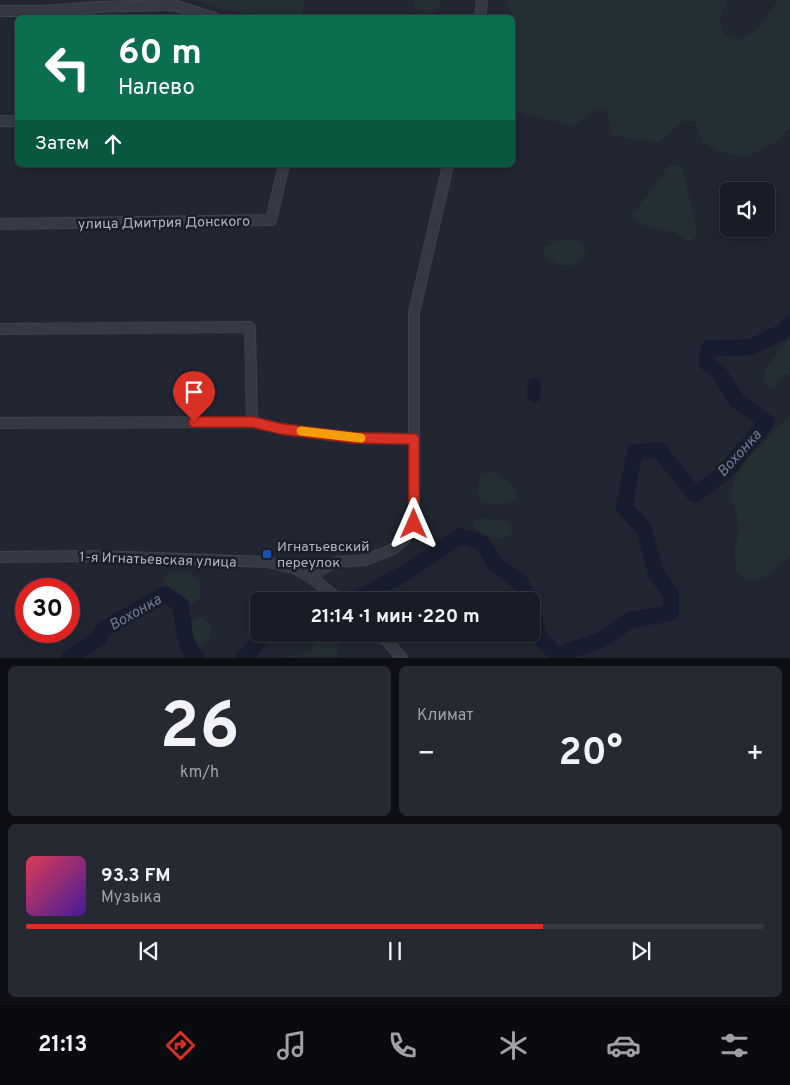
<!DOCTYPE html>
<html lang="ru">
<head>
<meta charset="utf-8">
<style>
  :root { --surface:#191c26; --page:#262932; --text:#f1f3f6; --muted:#9fa1a7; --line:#373a43; --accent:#d93025 }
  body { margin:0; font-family:Overpass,sans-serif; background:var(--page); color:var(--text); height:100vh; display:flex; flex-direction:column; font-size:19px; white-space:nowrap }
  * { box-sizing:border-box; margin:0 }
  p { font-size:16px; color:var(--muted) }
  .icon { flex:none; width:28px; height:28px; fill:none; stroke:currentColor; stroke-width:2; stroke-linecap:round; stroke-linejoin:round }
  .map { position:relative; height:658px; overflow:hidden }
  .side { display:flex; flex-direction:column; gap:8px; padding:8px; background:#0e0f15; flex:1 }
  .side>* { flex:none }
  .hud { position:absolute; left:15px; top:15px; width:500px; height:152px; border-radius:8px; box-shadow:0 2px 8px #0003,0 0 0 1px var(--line); background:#0b6e4f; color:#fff; overflow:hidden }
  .buttons { position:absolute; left:720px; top:182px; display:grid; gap:10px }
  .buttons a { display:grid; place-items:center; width:55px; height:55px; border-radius:8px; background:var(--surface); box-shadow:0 2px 8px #0003,0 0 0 1px var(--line); font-size:25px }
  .speed { position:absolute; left:15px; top:578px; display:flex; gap:10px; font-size:25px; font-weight:700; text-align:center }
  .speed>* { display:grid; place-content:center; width:65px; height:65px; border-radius:50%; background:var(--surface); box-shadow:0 2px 8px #0003,0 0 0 1px var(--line); line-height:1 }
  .speed .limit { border:8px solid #d22; background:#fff; color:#111 }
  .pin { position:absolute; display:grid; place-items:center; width:42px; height:42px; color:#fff; margin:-51px -21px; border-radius:50% 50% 50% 0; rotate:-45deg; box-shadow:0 0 5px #0007 }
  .pin .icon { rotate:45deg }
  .me { position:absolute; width:55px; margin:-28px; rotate:0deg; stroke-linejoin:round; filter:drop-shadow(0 0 4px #0008) }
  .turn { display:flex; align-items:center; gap:18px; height:105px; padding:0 20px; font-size:22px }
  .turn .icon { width:65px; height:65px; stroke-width:2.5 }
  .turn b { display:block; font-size:35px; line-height:42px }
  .then { display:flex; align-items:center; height:48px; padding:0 20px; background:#0003; gap:10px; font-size:19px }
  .big { font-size:38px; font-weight:700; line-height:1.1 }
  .side .card { flex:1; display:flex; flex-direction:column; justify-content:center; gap:8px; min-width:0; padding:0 18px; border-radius:8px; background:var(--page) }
  .side .dial { align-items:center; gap:0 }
  .dial b { font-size:65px; line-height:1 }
  .song { display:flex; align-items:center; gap:15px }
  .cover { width:60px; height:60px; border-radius:8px; background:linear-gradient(135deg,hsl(350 70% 55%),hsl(260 70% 35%)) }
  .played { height:5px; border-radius:2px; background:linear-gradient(90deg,var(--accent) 70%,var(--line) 70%) }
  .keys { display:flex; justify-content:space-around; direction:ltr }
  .heat { display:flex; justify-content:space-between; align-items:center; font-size:28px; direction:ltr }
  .side .tiles { flex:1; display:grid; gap:8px; grid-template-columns:1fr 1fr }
  .card:last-child { grid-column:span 2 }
  .trip { position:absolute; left:250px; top:592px; width:290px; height:50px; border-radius:8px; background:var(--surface); box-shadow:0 2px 8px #0003,0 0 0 1px var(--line); font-weight:700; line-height:50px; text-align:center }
  .tabs { display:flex; height:80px; justify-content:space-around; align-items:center; background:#0a0b0f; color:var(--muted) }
  .tabs .icon { width:35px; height:35px }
  .tabs .selected { color:var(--accent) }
  .tabs b { font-size:22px; color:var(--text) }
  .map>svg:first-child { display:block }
</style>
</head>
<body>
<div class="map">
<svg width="790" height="658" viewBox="0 0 790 658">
  <rect width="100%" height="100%" fill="#212632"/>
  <g fill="#232f33">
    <polygon points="192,0 304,0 303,10 299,16 278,17 223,10 203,2"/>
    <polygon points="412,0 442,0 440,6 430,13 416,10"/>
    <polygon points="506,0 728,0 720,16 723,34 738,40 756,31 778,0 790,0 790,128 772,145 746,157 719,152 702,142 695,121 683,121 668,135 657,142 613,136 609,118 605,110 596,109 574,126 513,111 513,17"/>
    <polygon points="670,164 682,167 698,234 690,242 674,232 642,225 632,216"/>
    <polygon points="558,240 578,241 586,248 583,259 572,266 559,265 543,256 546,246"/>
    <polygon points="790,340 790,374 787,373 779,380 773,389 764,385 765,371 779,349"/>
    <polygon points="790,415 790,555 767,577 749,580 736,572 734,551 739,532 737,515 731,497 734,480 745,461"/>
    <path d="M496,472L513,486L518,493L516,499C502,506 495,507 481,502L477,489L481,474Z"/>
    <path d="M483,518L502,520L511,524L512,532L507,538C495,540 483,535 473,527L476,520Z"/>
    <path d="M174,571C195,573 202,575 200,599L196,602L190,604C187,601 184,598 180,596C171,590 160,589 165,575Z"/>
    <path d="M197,618H202C205,621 209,623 211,627C215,636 205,644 198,645C193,637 191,630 192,621Z"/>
    <polygon points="327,638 338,643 339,647 338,657 284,657 310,653 317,642"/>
  </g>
  <polygon fill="#171d2e" points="533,378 539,379 541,384 540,401 533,402 527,398 528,381"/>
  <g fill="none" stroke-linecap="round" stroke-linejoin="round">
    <g stroke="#171d2e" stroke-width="16">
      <polyline points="357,601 364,595 410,570 460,536 481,542 495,564 521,583 529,601"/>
      <polyline points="531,606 538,635 557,655 601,640 631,620 671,613 671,594 656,574 644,529 624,507 635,452 659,450 695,495 725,472 767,422 738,402 719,373 706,362 709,348 751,347 782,332 790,324"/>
      <path d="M69,658L99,638L104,629L165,594L181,605C183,622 183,646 197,658"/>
      <polyline points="243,658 250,652 262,636 268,634"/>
    </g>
    <defs>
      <g id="minor">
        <polyline points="0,11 42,11 98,7 173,5 215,18"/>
        <polyline points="480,18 482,0"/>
        <polyline points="0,121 18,121"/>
        <polyline points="0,224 271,220 284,165"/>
        <polyline points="0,329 250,327 252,422"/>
        <polyline points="0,423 252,422 282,429 355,438 414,439"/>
        <polyline points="0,557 96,556 267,562 294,568 312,578 341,601"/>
        <polyline points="312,578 322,569 336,562 366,560 393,549 405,539 414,524 414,313 448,165"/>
        <polyline points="379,634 388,642 402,658"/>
      </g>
    </defs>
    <use href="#minor" stroke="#3e424d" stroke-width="12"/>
    <use href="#minor" stroke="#343943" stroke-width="10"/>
  </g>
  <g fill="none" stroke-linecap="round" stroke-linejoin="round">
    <defs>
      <polyline id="route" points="194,422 252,422 282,429 355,438 414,439 414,524"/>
    </defs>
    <use href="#route" stroke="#8d1f18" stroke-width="12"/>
    <use href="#route" stroke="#d93025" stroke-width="9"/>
    <polyline stroke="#f59e0b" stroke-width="9" points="301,431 361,438"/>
  </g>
  <rect fill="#1a4fb4" stroke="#1a1e28" stroke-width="2" x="262" y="549" width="10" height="10" rx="2.5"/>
  <g text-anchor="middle" stroke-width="5" stroke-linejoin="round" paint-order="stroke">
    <g font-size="14" fill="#aeb3c0" stroke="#1a1e28">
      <text transform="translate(164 222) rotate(-1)" y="5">улица Дмитрия Донского</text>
      <text transform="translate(158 559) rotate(2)" y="5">1-я Игнатьевская улица</text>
    </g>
    <g font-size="14" fill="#aeb3c0" stroke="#1a1e28" text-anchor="start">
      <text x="277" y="551">Игнатьевский<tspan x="277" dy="16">переулок</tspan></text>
    </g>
    <g font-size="15" font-style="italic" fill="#6c7a9b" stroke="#1a1e28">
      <text transform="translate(739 453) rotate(-48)" y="5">Вохонка</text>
      <text transform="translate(135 612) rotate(-30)" y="5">Вохонка</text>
    </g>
  </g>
</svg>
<div class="buttons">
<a><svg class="icon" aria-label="sound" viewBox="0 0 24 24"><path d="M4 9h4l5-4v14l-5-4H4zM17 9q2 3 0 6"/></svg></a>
</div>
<div class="speed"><div class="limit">30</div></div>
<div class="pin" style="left:194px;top:422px;background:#d93025"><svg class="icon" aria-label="arrive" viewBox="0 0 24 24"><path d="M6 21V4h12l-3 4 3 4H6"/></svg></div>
<svg class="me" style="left:414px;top:524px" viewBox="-20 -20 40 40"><path d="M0-17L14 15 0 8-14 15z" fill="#d93025" stroke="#fff" stroke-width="4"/></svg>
<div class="trip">21:14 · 1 мин · 220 m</div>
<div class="hud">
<div class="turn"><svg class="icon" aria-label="left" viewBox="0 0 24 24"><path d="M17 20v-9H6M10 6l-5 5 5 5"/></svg><div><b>60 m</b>Налево</div></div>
<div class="then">Затем<svg class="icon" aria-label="ahead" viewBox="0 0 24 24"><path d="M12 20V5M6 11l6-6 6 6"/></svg></div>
</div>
</div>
<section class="side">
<div class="tiles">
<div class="card dial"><b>26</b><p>km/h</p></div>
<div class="card"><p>Климат</p>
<div class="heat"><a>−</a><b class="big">20°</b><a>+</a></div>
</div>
<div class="card">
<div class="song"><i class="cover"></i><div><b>93.3 FM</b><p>Музыка</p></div></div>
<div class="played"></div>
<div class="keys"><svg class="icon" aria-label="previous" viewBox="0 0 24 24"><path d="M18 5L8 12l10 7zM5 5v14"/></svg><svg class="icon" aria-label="pause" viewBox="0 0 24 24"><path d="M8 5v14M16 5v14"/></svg><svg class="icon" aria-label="next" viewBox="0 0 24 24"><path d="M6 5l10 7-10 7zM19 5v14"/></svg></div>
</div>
</div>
</section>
<nav class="tabs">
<b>21:13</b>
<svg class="icon selected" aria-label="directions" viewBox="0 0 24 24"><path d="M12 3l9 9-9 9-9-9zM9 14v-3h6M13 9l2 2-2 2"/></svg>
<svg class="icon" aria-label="music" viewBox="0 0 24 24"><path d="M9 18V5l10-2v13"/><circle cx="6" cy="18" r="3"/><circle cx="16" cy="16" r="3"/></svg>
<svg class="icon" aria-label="phone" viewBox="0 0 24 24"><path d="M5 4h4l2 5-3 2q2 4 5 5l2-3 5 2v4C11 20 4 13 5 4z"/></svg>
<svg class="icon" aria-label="climate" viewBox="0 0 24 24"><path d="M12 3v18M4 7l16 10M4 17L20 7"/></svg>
<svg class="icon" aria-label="car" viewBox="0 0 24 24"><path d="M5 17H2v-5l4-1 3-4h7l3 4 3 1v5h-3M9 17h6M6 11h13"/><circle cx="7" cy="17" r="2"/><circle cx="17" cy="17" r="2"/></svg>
<svg class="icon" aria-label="filters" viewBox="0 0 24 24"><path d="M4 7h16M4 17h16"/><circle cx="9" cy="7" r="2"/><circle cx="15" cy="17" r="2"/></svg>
</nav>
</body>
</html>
